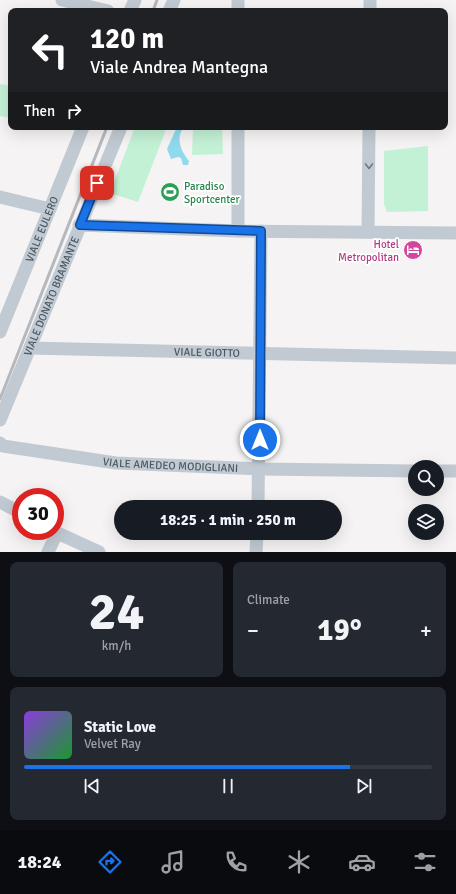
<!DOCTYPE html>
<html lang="en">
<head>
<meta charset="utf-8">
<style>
  :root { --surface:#171b24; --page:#242831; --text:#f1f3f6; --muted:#9ea1a6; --line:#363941; --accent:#1a73e8 }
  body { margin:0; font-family:Signika,sans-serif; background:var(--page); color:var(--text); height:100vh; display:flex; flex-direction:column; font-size:15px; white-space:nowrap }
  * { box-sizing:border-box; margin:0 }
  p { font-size:13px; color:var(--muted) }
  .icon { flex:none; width:22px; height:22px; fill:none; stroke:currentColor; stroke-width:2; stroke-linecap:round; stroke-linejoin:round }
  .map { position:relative; height:552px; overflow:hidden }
  .panel { display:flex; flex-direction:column; gap:10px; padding:10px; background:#0d0f14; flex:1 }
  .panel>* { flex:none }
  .top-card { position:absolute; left:8px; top:8px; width:440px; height:122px; border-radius:8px; box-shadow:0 4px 16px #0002; background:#202124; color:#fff; overflow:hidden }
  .buttons { position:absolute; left:408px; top:460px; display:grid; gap:8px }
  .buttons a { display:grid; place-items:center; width:36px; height:36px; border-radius:50%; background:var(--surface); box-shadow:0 4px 16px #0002; font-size:20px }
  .speed { position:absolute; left:12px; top:488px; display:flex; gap:8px; font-size:20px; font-weight:700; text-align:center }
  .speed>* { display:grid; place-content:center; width:52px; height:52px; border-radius:50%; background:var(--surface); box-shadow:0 4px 16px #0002; line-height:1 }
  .speed .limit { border:6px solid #d22; background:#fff; color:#111 }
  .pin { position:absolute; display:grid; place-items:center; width:34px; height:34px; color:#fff; margin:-17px; border-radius:8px; box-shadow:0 2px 6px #0006 }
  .me { position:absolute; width:44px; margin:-22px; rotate:0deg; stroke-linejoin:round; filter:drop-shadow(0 0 3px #0008) }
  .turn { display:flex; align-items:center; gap:14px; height:84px; padding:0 16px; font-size:18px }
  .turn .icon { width:52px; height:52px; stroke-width:2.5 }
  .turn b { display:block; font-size:28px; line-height:34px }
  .then { display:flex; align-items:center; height:38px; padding:0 16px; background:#0003; gap:8px; font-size:15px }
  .big { font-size:30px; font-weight:800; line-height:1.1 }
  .panel .card { flex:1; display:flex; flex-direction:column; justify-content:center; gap:6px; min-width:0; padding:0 14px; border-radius:8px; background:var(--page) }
  .panel .dial { align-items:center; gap:0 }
  .dial b { font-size:52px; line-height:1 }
  .song { display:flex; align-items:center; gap:12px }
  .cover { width:48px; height:48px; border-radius:6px; background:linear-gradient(135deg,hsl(270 70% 55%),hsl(130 70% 35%)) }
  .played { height:4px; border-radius:2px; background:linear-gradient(90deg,var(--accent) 80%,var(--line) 80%) }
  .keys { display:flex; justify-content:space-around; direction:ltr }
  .heat { display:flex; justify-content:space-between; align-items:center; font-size:22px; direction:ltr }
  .panel .tiles { flex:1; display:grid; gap:10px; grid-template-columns:1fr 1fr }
  .card:last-child { grid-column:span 2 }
  .trip { position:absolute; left:114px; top:500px; width:228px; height:40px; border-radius:20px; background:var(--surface); box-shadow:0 4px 16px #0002; font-weight:800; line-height:40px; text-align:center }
  .tabs { display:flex; height:64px; justify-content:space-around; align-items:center; background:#090b0e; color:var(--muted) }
  .tabs .icon { width:28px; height:28px }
  .tabs .active { color:var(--accent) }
  .tabs b { font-size:18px; color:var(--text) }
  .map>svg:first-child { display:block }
</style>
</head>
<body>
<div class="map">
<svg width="456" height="552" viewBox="0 0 456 552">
  <rect width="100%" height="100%" fill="#f5f3f3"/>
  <g fill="#c3f1d5">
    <polygon points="0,84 11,86 11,118 0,116"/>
    <polygon points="135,127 167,127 138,202 110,193"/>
    <polygon points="193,127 222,127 223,154 192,155"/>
    <polygon points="428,146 428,211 387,212 384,204 384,151"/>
  </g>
  <path fill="#90daee" d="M177,127H184C175,138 181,151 189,161L188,165H183L181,158L178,157L171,159L167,149Z"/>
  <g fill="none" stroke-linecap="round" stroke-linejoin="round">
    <g stroke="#c1cad2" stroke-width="13">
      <polyline points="62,0 108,11"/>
      <polyline points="238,0 238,11"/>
      <polyline points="130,11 135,0"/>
      <polyline points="169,11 174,0"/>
      <polyline points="370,11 370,0"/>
      <polyline points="238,127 238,231"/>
      <polyline points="0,197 50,209"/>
      <polyline points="79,225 238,231 456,233"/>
      <polyline points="368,232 369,127"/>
      <path id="s1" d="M0,332L83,127"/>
      <path id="s2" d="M30,348L456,358"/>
      <path id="s3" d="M0,420L121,127"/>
      <path id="s4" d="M0,443L3,446L116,463L260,469L415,471"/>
      <polyline points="437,471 456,471"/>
      <polyline points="0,502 21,513"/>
      <polyline points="258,507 261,231"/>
      <polyline points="53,531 99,552"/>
      <polyline points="48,552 57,533"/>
      <polyline points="256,552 257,533"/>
    </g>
    <g stroke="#b5b8bd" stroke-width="3">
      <polyline points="153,11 157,0"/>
      <polyline points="0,399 107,127"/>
    </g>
  </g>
  <defs><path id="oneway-chevron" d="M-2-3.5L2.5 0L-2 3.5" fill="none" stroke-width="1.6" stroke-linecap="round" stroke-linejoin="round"/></defs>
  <use stroke="#6e7983" href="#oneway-chevron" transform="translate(369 166) rotate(90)"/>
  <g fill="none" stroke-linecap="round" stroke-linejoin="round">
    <defs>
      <polyline id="route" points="97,183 80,225 261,231 260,440"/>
    </defs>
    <use href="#route" stroke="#114b97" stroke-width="10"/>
    <use href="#route" stroke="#1a73e8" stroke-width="7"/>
  </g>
  <defs>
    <symbol id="stadium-disc" viewBox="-11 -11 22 22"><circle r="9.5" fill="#2e9e5b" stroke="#fff"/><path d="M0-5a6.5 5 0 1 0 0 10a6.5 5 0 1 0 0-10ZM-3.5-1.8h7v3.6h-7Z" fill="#fff"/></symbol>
    <symbol id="hotel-disc" viewBox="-11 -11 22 22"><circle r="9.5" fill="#d1479c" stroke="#fff"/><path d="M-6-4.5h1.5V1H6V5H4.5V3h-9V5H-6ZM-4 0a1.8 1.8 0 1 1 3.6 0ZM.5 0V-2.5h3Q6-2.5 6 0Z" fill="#fff"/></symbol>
  </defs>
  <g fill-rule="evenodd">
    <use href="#stadium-disc" x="159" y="181" width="22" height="22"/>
    <use href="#hotel-disc" x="402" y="239" width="22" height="22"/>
  </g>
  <g text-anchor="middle" stroke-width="3.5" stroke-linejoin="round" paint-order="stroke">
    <g font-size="11" fill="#27864d" stroke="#fff" text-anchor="start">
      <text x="184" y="190">Paradiso<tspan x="184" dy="13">Sportcenter</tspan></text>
    </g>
    <g font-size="11" fill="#4a5661" stroke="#fff">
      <text dy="4" stroke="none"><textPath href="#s1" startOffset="111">VIALE EULERO</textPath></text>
      <text dy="4" stroke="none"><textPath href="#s3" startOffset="134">VIALE DONATO BRAMANTE</textPath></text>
      <text dy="4" stroke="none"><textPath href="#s2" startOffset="177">VIALE GIOTTO</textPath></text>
      <text dy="4" stroke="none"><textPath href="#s4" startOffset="173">VIALE AMEDEO MODIGLIANI</textPath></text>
    </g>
    <g font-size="11" fill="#b23c85" stroke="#fff" text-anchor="end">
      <text x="399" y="248">Hotel<tspan x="399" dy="13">Metropolitan</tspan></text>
    </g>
  </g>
</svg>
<div class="buttons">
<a><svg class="icon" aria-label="search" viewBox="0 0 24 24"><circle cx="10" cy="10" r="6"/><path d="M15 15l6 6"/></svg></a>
<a><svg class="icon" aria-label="layers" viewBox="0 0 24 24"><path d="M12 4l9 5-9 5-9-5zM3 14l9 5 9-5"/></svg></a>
</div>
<div class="speed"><div class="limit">30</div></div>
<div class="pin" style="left:97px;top:183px;background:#d93025"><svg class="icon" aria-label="arrive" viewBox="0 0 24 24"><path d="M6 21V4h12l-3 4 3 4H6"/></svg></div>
<svg class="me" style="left:260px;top:440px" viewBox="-20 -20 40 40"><circle r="17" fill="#1a73e8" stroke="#fff" stroke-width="3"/><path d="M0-11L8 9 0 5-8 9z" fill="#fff"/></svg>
<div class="trip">18:25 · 1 min · 250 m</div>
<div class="top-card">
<div class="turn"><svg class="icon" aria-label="left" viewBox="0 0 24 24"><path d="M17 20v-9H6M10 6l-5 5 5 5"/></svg><div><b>120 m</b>Viale Andrea Mantegna</div></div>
<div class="then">Then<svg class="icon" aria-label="right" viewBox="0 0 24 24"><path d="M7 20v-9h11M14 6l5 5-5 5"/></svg></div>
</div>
</div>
<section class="panel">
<div class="tiles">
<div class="card dial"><b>24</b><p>km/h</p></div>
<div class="card"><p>Climate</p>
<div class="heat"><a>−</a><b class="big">19°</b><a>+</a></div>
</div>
<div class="card">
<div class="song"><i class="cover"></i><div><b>Static Love</b><p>Velvet Ray</p></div></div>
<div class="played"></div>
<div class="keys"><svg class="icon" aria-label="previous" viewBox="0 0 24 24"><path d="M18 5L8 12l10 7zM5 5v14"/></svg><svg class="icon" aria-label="pause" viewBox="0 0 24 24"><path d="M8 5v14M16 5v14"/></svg><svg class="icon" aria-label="next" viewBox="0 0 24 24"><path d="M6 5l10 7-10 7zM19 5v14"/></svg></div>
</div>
</div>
</section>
<nav class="tabs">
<b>18:24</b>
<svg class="icon active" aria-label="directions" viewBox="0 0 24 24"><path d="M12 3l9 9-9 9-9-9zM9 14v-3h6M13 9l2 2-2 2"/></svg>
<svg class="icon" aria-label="music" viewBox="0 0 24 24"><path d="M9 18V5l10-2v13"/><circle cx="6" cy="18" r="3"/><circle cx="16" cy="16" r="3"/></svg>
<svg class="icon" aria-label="phone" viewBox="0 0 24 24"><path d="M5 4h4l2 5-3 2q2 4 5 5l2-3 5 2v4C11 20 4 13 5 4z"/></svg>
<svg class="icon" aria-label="climate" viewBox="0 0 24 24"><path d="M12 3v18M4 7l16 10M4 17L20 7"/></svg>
<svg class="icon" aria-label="car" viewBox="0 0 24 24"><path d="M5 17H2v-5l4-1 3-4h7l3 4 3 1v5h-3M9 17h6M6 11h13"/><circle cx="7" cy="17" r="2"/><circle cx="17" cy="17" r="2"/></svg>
<svg class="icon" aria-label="filters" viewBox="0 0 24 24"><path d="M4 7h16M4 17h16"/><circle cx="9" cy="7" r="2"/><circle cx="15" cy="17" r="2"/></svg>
</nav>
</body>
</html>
